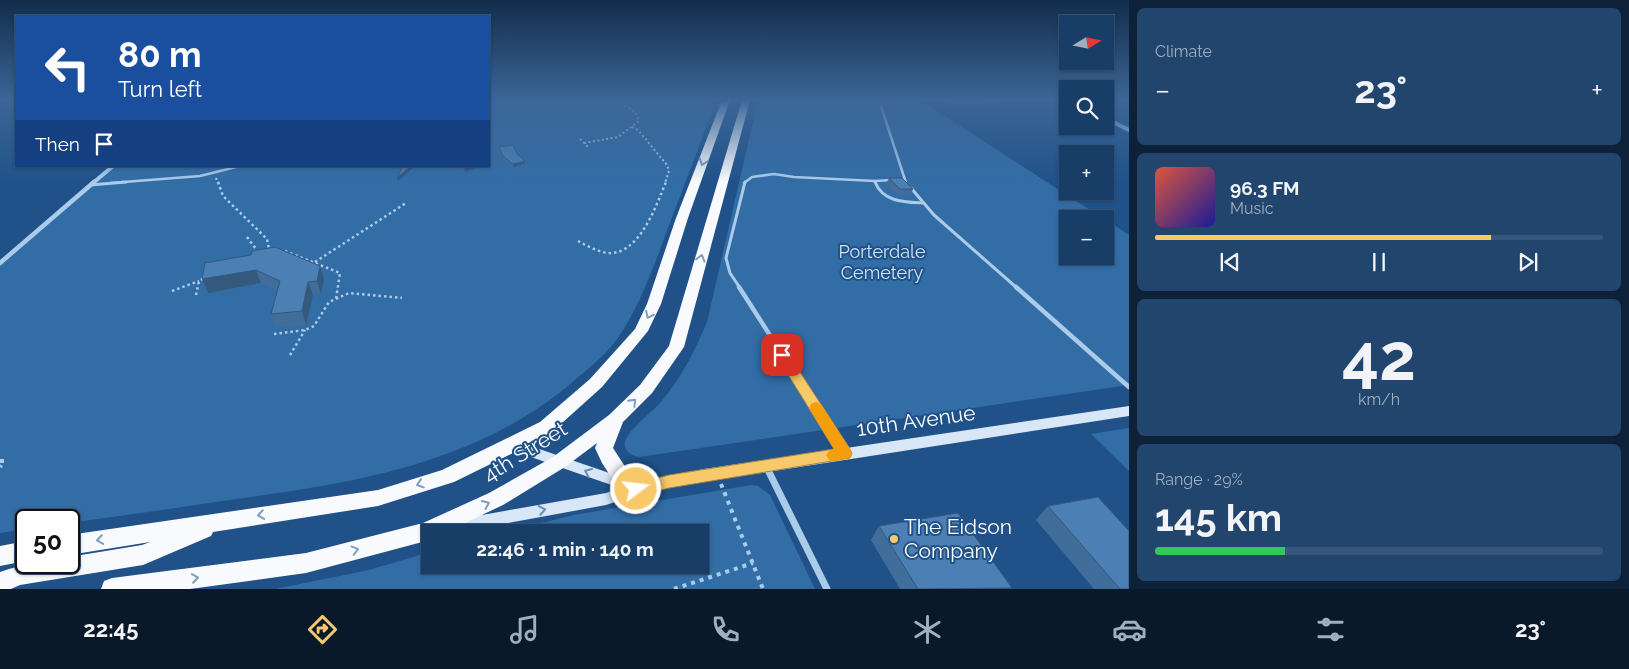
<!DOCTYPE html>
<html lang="en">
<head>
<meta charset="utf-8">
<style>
  :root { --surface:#183e67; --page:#21456d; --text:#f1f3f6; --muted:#9faec0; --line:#36577b; --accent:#f8c96b }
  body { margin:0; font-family:Raleway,sans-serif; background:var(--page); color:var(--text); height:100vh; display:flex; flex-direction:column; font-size:19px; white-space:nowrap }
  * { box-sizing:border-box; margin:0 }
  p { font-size:16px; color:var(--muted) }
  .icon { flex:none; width:28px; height:28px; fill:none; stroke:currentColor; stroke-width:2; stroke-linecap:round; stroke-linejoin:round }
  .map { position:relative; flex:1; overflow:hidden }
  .panel { display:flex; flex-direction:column; gap:8px; padding:8px; background:#0d2239; width:500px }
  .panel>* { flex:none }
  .top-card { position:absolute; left:15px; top:15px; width:475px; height:152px; border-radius:0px; box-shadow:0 1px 4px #0004,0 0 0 1px var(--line); background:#1a4fa0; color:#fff; overflow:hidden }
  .needle { width:32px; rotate:80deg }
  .controls { position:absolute; left:1059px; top:15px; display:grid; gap:10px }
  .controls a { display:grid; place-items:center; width:55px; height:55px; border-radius:0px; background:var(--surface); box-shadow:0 1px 4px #0004,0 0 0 1px var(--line); font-size:25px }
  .speed { position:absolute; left:15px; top:509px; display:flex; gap:10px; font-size:25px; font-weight:700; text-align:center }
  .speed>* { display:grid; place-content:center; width:65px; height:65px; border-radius:50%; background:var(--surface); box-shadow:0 1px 4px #0004,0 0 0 1px var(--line); line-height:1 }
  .speed .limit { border:2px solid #111; border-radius:8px; background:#fff; color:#111 }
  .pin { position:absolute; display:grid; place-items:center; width:42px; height:42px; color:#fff; margin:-21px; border-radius:10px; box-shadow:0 2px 8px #0006 }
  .me { position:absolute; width:55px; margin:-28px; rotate:75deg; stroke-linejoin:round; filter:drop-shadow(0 0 4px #0008) }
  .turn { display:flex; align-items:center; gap:18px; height:105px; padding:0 20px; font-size:22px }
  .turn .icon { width:65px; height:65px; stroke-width:2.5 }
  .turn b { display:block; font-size:35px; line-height:42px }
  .then { display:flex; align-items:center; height:48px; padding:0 20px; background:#0003; gap:10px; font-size:19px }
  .big { font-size:38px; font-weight:700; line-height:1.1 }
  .panel .card { flex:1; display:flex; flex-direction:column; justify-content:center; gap:8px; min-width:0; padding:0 18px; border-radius:8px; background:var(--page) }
  .panel .dial { align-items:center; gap:0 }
  .dial b { font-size:65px; line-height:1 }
  .song { display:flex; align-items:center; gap:15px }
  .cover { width:60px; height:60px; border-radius:8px; background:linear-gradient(135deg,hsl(10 70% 55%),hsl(240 70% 35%)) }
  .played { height:5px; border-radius:2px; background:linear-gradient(90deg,var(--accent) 75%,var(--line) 75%) }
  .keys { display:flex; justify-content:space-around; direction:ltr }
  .heat { display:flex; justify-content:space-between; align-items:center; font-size:28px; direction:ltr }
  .charge { height:8px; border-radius:4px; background:linear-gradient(90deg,#34c759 29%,var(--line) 0) }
  .trip { position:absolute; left:421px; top:524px; width:288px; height:50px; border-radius:0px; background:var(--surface); box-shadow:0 1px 4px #0004,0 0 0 1px var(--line); font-weight:700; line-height:50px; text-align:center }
  .dock { display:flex; height:80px; justify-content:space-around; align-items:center; background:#0a1929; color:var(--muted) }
  .dock .icon { width:35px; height:35px }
  .dock .on { color:var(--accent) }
  .dock b { font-size:22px; color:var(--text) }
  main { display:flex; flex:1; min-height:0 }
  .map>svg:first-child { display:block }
</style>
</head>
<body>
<main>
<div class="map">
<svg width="1129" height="589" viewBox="0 0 1129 589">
  <rect width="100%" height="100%" fill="#205289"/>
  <g fill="#336da6">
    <path d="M489,100H716C701,143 684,185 668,228C655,263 643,298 623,330C611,350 594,364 576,379C483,461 361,482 243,498C185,507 127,515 69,523V520H26V529L0,533V263L113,166H489Z"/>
    <path d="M758,100H920L1104,219H1068V256H1105V219L1129,235V385L639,457C632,456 623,451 625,442C628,430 652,412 661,402C681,378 695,351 707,322Z"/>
    <polygon points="1129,428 1129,471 1091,434"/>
    <polygon points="751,485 758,486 770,495 815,589 275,589 369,570 430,552 430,565 700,565 700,532 504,532 574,515"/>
  </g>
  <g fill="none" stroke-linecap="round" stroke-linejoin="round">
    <g stroke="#abcbeb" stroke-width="2" stroke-dasharray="2 2.5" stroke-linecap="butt">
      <polyline points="632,127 638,130 667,165 669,171 665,183"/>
      <polyline points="580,139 589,148"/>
      <polyline points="584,143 618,137 639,121 636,113 617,100"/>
      <polyline points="216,178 218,183"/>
    </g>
    <g stroke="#abcbeb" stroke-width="2.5" stroke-dasharray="2.5 3" stroke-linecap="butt">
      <polyline points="218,182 223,196 267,239 269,249"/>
      <polyline points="247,237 256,249 254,252"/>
      <path d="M578,241C587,246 597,251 607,253C639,256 656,206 666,182"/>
      <polyline points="285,251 340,273 336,299"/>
      <polyline points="315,262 406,203"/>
      <polyline points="172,291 199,281"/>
      <polyline points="196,295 199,281 204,278"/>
      <polyline points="274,334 305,330 314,326 329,302 349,293 402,298"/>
      <polyline points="290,355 305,330"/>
    </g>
    <g stroke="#abcbeb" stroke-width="4" stroke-dasharray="4 5" stroke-linecap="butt">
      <polyline points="0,461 4,461 0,467"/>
      <polyline points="721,484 763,589"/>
      <polyline points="674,589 753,563"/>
    </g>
    <g stroke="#abcbeb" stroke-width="2.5">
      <polyline points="879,100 906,183"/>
      <polyline points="111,183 200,176 240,166"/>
      <polyline points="744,183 752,177 774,174 794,177 875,181"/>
      <polyline points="876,183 875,181 891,180"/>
    </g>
    <g stroke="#abcbeb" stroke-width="3">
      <path d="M875,182C883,202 904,202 923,203"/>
      <polyline points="90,185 126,182"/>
      <polyline points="911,188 934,215 1017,288"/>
      <polyline points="740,288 730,273 726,258 745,182"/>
    </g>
    <g stroke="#abcbeb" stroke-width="4.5">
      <polyline points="739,287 825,421"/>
      <polyline points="1016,287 1129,387"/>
    </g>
    <polyline stroke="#abcbeb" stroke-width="5" points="824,420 844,451"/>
    <g stroke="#abcbeb" stroke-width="4">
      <polyline points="1066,100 1068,100"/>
      <polyline points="1105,118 1129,130"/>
      <polyline points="93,183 113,166"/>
    </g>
    <polyline stroke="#abcbeb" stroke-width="4.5" points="0,263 94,182"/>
    <polyline stroke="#abcbeb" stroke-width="7" points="766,466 827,589"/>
    <polygon fill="#d7e7f8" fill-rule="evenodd" points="1129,406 1129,416 651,490 606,505 460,532 443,532 441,528 443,523 448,521 606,493 620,488 508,449 507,445 508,441 513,440 621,477 637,478 642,481 704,469"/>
    <g fill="#f8fafe" fill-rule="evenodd">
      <path d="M722,100H730L688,218L661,304L648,331L602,387L552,432L519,450L454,482L378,506L213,532L211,536L143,565L20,585L11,589H0V572C25,563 42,562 69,562V557L142,545L150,542L69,555V535L378,490L442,470L540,422L590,379L635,329L647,304L676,218Z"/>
      <polygon points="742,100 750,100 684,347 652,393 623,422 613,448 626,468 658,478 660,484 658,490 651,492 613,480 602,463 595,448 597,443 565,467 503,505 446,532 430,532 430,540 426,541 306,573 190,589 101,589 104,581 112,578 306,553 423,523 489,493 553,457 609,415 640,385 669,346"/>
      <polygon points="26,541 26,561 0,566 0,546"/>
    </g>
  </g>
  <g fill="#416d9a">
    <polygon points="938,100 1043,100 950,106"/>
    <polygon points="499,147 517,154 525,161 525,164 513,167 503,159 499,150"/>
    <polygon points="448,166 480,166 465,172 448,169"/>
    <polygon points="889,178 913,189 911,195 897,196 886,184"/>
    <polygon points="251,255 320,266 324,279 321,294 313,295 306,325 276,328 271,314 277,291 261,283 208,293"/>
    <polygon points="1048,506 1129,589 1094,589 1036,520"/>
    <polygon points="879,526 1012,588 900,589 871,540"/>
  </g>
  <g fill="#35597d">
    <polygon points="525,161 525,164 513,167 513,164"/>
    <polygon points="411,166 415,166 398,181 397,178"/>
    <polygon points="464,166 480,166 465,172"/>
    <polygon points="320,266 324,279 321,294 317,281"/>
    <polygon points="256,270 261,283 208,293 202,279"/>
    <polygon points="308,282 313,295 306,325 302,311"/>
  </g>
  <g fill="#4c7fb3" stroke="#35597d">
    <polygon points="513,145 517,154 525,161 513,164 503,156 499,147"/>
    <polygon points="403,166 411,166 397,178"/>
    <polygon points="889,178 902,178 913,189 900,189"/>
    <polygon points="275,247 320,266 317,281 308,282 302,311 271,314 280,281 256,270 202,279 205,263 251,255 252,251"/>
    <polygon points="1098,497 1129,531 1129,589 1120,589 1048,506"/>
    <polygon points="958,513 1012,588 918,589 879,526"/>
  </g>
  <defs><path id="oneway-chevron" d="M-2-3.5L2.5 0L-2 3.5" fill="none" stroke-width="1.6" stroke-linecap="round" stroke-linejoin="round" transform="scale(1.25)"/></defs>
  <g stroke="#819ebe">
    <use href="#oneway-chevron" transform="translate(703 162) rotate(110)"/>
    <use href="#oneway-chevron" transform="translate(701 258) rotate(-74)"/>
    <use href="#oneway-chevron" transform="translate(649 315) rotate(116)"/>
    <use href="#oneway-chevron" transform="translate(633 402) rotate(-46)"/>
    <use href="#oneway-chevron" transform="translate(420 484) rotate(162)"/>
    <use href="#oneway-chevron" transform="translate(486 504) rotate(-25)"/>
    <use href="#oneway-chevron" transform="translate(261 515) rotate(171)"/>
    <use href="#oneway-chevron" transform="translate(100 540) rotate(171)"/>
    <use href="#oneway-chevron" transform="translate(355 550) rotate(-15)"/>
    <use href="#oneway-chevron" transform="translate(195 578) rotate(-8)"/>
  </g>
  <g stroke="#698eb5">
    <use href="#oneway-chevron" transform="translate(588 472) rotate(-156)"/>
    <use href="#oneway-chevron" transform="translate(542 510) rotate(-10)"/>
  </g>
  <linearGradient id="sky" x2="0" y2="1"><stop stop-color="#122d4b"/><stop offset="0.55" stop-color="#3c6697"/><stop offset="1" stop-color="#3c6697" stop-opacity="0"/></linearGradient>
  <rect width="1129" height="182" fill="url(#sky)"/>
  <polygon fill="#f8c96b" stroke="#a18346" points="782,351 787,352 850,449 852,454 850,458 669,488 636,496 630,494 628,489 630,485 669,475 834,449 776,355 778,352"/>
  <polygon fill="#f59e0b" points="816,402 821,404 850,449 852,454 850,458 834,461 829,460 826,455 829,451 834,449 809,408 811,404"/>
  <circle fill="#f8c96b" stroke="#205289" stroke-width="2" cx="894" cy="539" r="5"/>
  <g text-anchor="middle" stroke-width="4" stroke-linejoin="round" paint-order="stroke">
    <g font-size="18" fill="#d0e4f8" stroke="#205289">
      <text x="882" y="258">Porterdale<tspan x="882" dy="21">Cemetery</tspan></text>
    </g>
    <g font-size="21" fill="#fff" stroke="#205289">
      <text transform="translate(916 421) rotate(-8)" y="7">10th Avenue</text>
      <text transform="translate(525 452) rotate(-32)" y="7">4th Street</text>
    </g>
    <g font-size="21" fill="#fff" stroke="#205289" text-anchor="start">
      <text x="904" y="534">The Eidson<tspan x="904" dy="24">Company</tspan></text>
    </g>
  </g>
</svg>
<div class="controls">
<a><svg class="needle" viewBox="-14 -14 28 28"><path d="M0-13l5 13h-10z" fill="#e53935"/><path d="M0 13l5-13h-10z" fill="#9faec0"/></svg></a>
<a><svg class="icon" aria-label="search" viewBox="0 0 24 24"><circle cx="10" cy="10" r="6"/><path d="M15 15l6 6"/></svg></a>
<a>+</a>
<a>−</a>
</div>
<div class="speed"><div class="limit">50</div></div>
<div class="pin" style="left:782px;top:355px;background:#d93025"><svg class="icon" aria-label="arrive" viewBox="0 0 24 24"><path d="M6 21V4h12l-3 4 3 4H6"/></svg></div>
<svg class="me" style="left:636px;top:489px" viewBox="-20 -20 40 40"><circle r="17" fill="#f8c96b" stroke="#fff" stroke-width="3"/><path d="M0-11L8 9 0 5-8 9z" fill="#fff"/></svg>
<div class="trip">22:46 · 1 min · 140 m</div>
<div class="top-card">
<div class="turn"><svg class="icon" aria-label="left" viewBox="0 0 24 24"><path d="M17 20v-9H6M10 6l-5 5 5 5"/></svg><div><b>80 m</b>Turn left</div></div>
<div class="then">Then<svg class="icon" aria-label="arrive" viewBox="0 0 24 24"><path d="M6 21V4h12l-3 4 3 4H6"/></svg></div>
</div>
</div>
<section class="panel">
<div class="card"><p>Climate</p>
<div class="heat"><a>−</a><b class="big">23°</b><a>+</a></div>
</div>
<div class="card">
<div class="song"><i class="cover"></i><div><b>96.3 FM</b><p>Music</p></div></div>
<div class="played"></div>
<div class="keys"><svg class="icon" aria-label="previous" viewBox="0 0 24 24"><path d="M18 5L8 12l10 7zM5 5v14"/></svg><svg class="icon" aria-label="pause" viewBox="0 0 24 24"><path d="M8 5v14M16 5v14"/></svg><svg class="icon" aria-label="next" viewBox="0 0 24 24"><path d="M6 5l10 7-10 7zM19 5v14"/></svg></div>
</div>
<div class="card dial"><b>42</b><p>km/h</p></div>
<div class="card"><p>Range · 29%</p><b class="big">145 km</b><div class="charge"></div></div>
</section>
</main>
<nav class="dock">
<b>22:45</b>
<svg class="icon on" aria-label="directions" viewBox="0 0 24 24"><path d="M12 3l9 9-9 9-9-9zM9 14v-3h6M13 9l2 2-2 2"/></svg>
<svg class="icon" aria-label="music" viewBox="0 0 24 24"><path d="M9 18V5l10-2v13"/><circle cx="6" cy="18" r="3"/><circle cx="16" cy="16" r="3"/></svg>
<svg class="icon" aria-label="phone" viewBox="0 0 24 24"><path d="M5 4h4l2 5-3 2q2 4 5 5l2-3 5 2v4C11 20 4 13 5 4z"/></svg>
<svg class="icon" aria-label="climate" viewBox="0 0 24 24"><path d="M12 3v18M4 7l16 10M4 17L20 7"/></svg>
<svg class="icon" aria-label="car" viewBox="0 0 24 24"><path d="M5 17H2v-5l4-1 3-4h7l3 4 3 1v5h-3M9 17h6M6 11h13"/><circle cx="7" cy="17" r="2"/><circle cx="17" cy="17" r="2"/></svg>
<svg class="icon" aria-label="filters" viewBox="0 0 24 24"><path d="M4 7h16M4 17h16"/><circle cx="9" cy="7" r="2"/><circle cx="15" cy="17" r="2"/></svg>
<b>23°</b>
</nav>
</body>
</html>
